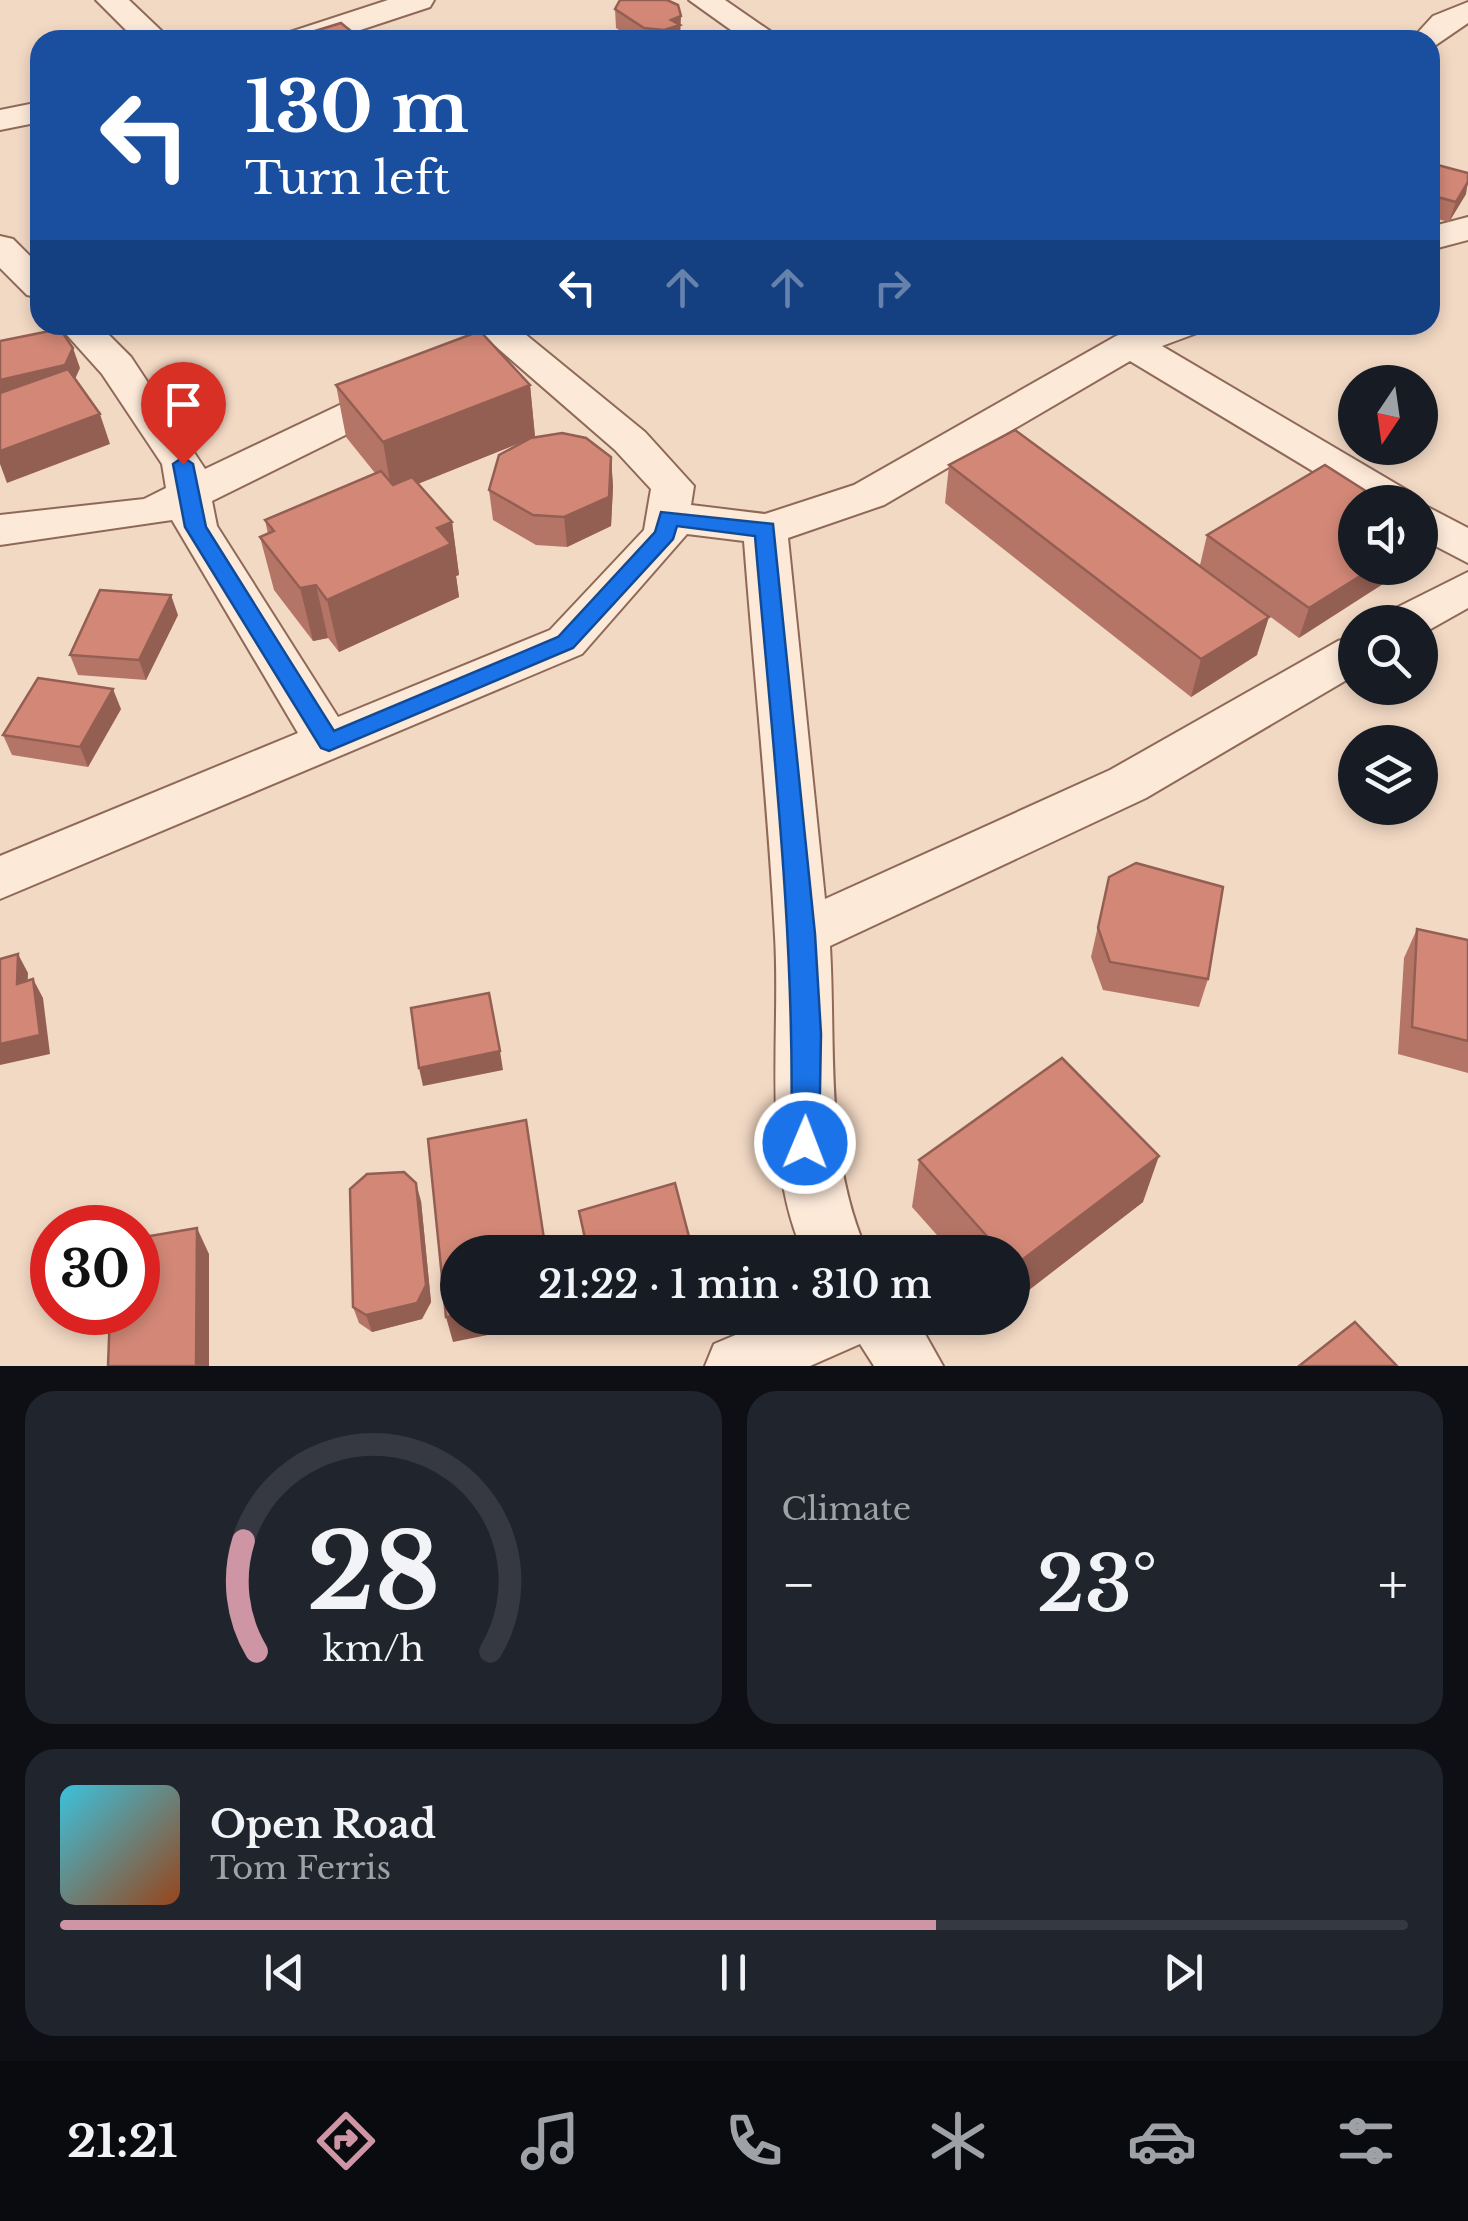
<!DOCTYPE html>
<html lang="en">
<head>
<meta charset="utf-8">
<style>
  :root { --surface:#171b24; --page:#20242c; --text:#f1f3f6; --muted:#9ea1a6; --line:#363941; --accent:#ce95a5 }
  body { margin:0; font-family:"Libre Baskerville",serif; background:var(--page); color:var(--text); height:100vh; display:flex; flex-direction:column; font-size:38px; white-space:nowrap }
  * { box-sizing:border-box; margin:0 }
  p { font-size:32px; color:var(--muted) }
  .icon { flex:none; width:55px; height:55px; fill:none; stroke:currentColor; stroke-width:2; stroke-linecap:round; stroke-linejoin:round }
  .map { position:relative; height:1366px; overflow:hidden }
  .drawer { display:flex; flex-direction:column; gap:25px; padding:25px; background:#0d0f14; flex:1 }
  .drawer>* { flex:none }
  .top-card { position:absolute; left:30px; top:30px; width:1410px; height:305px; border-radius:30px; box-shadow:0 5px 15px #0003; background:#1a4fa0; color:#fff; overflow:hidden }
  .needle { width:65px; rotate:193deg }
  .controls { position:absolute; left:1338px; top:365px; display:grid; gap:20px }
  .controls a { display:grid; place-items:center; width:100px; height:100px; border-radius:50%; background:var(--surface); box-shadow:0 5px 15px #0003; font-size:50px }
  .speed { position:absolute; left:30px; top:1205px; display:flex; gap:20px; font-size:50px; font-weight:700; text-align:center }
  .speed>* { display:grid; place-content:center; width:130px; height:130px; border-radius:50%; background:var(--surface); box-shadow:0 5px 15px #0003; line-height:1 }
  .speed .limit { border:15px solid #d22; background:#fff; color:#111 }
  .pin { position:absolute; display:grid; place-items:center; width:85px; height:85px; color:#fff; margin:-102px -42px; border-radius:50% 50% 50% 0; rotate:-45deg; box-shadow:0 0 10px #0007 }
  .pin .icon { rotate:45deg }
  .me { position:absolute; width:110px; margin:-55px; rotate:1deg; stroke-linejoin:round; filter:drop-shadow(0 0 8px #0008) }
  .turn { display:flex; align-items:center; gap:35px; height:210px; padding:0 50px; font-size:45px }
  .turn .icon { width:130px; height:130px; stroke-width:2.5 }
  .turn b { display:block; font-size:70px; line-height:85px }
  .lanes { display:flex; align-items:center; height:95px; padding:0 50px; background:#0003; justify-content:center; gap:50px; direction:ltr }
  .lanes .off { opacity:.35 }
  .big { font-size:75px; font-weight:600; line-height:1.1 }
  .drawer .tile { flex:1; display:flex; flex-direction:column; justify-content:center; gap:15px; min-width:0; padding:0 35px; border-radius:30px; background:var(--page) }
  .drawer .dial { align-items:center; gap:0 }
  .dial svg { height:260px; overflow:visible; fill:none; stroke:var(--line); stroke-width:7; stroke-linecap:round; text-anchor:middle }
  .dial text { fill:var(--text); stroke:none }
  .song { display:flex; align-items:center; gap:30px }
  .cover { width:120px; height:120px; border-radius:15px; background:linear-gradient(135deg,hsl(190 70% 55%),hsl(20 70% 35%)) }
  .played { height:10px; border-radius:5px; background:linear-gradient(90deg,var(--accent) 65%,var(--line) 65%) }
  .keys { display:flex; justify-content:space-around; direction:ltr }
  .heat { display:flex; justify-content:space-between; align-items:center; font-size:55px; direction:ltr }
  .drawer .tiles { flex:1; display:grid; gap:25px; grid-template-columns:1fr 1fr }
  .tile:last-child { grid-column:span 2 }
  .trip { position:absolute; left:440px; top:1235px; width:590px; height:100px; border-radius:50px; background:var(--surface); box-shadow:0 5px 15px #0003; font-weight:600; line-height:100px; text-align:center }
  .dock { display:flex; height:160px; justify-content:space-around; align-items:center; background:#090b0e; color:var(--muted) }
  .dock .icon { width:70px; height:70px }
  .dock .selected { color:var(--accent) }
  .dock b { font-size:45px; color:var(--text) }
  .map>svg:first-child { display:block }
</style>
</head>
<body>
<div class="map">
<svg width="1468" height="1366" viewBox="0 0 1468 1366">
  <rect width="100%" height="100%" fill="#f2d9c4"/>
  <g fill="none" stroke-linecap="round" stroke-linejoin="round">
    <defs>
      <g id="street">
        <polygon points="96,0 129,0 171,40 136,40"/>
        <polygon points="388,0 434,0 430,7 330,40 282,40 287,33"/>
        <polygon points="689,0 725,0 783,40 745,40"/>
        <polygon points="1468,2 1468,23 1430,49 1430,40 1411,40 1433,16"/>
        <polygon points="40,102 40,122 0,130 0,110"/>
        <polygon points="1468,217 1468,240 1430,250 1430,227"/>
        <polygon points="0,236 13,239 40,266 40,298 27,295 0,268"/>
        <path d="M58,325H99L131,357L205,469L386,383L400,379L414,383L420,392L414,401L212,501L217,526L338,717L550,630L644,530L651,489L615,450L471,325H514L645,432L694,486L691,505L765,514L854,485L1116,336L1146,325H1202L1197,333L1162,346L1410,492L1417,502H1364L1130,361L884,505L788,538L825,899L1110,770L1338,641L1355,636V675L1146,798L830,946C836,1050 824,1154 867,1252H803C761,1158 781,1037 775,936C768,804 754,673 744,541L687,534L582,654L0,899V856L298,733L172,520L0,545V515L144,499L166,488L162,464L102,374Z"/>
        <polygon points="1420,503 1468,528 1468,563 1420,538"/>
        <polygon points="1468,572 1468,608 1420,635 1420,622 1385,622 1392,610"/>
        <polygon points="776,1318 916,1318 943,1366 874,1366 860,1344 810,1366 705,1366 714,1344"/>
      </g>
    </defs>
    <use href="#street" stroke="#8f6958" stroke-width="4"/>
    <use href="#street" fill="#fce9d8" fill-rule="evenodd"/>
  </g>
  <g fill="#b57566">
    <polygon points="615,9 682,35 680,35 680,40 634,40 616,28"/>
    <polygon points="1430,163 1466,194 1449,222 1430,217"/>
    <polygon points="336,385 530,385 535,437 611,457 613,487 611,526 567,547 536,545 493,520 489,490 524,441 418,484 452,522 459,575 456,576 459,597 339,652 328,638 313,641 274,590 260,537 268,534 265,520 375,473 346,437"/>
    <polygon points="949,465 1257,655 1191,697 945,503"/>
    <polygon points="1383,502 1299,638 1200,565 1207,535"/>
    <polygon points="178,615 146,680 78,675 70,655"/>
    <polygon points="121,709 88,767 12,755 3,735"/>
    <polygon points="1109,877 1208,979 1199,1007 1103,990 1091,957"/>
    <polygon points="1417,929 1468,940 1468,1073 1398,1054 1404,958"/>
    <polygon points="919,1160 1143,1202 1012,1303 1012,1252 952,1252 912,1207"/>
    <polygon points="421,1201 431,1302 422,1319 372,1332 359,1323 353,1307"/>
  </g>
  <g fill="#945f53">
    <polygon points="681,16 680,40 665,40 664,30 671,20"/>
    <polygon points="1468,182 1466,194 1449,222 1456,202"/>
    <polygon points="73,348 80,368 72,386 0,402 0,380"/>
    <polygon points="530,385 535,437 392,494 383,442"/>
    <polygon points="100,414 110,444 7,483 0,464 0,451"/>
    <polygon points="611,457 613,487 611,526 567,547 564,517"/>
    <polygon points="452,522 459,575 456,576 459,597 339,652 327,600 437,528"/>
    <polygon points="1428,532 1420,553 1420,537"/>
    <polygon points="1373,568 1408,568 1299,638 1309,608"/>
    <polygon points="316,585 328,638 313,641 300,588"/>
    <polygon points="171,595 178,615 146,680 139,660"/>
    <polygon points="1269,617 1257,655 1191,697 1201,659"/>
    <polygon points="113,689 121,709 88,767 80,747"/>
    <polygon points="18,954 28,973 27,1003 17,984"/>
    <polygon points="33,979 43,998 50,1054 0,1065 0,1044"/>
    <polygon points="500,1051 503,1070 423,1086 419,1068"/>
    <polygon points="1159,1156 1143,1202 1012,1303 1014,1266"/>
    <polygon points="416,1183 421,1201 431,1302 422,1319 372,1332 366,1315"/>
    <polygon points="197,1228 209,1254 209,1366 196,1366"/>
    <polygon points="458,1315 458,1318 556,1318 556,1321 453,1342 446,1317"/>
    <polygon points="602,1318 649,1318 603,1331"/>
  </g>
  <g fill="#d38877" stroke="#945f53" stroke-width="2.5">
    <polygon points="620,0 667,0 678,5 681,16 671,20 680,25 664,30 644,28 615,9"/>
    <polygon points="341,23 362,40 289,39"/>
    <polygon points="1430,163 1468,173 1468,182 1456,202 1430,195"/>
    <polygon points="60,329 73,348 65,365 0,380 0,341"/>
    <polygon points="480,331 530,385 383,442 336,385"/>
    <polygon points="68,369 100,414 0,451 0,393"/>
    <polygon points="1015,430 1269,617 1201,659 949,465"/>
    <polygon points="562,433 586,438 611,457 609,497 564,517 533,515 489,490 499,455 531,438"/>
    <polygon points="1325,465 1383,502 1355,502 1355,568 1373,568 1309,608 1207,535"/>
    <polygon points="381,471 393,485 412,477 452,522 437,528 451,544 327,600 316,585 300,588 260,537 274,531 265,520"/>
    <polygon points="1420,527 1428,532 1420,537"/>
    <polygon points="100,590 171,595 139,660 70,655"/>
    <polygon points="38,678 113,689 80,747 3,735"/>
    <polygon points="1136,863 1223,887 1208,979 1110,962 1098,928 1109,877"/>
    <polygon points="1417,929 1468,940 1468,1041 1412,1027"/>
    <polygon points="18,954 17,984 33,979 40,1035 0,1044 0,959"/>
    <polygon points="489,993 500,1051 419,1068 411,1008"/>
    <polygon points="1062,1058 1159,1156 1014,1266 1012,1252 1001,1252 919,1160"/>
    <polygon points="526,1120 546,1252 458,1252 458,1315 446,1317 428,1139"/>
    <polygon points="404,1172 416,1183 426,1285 417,1303 366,1315 353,1307 350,1189 367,1174"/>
    <polygon points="675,1183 693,1252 588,1252 579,1211"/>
    <polygon points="197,1228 196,1366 108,1366 110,1312 138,1312 138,1238"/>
    <polygon points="1355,1322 1397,1366 1299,1366"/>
  </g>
  <path fill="#1a73e8" stroke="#114b97" stroke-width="2.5" d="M183,457L193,464L206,527L334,731L558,637L655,532L661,512L773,524L815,934L821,1034L819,1143L815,1152L805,1156L795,1152L791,1143C796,940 772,738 755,536L677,526L673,539L573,648L329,751L321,748L185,527L173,464Z"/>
</svg>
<div class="controls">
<a><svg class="needle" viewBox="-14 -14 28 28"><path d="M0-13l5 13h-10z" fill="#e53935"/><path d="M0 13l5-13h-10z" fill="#9ea1a6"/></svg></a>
<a><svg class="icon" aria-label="sound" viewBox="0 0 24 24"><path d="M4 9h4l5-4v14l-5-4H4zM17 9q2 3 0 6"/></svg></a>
<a><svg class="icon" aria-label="search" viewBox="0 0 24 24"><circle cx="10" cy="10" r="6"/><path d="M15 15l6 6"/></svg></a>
<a><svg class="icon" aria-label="layers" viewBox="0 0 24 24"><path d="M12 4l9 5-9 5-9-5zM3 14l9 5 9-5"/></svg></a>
</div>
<div class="speed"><div class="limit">30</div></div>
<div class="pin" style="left:183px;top:464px;background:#d93025"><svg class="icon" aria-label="arrive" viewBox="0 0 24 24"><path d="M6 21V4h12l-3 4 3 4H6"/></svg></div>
<svg class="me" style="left:805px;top:1143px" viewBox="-20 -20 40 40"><circle r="17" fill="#1a73e8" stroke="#fff" stroke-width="3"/><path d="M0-11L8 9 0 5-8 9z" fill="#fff"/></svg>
<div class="trip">21:22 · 1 min · 310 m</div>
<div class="top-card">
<div class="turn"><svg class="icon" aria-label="left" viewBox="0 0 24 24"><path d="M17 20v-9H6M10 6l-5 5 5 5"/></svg><div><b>130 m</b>Turn left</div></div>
<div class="lanes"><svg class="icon" aria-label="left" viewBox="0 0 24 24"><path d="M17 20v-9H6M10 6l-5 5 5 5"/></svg><svg class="icon off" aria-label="ahead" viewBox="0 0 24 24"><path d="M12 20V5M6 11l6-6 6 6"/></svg><svg class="icon off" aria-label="ahead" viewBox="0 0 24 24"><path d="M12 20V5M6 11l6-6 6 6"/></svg><svg class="icon off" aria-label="right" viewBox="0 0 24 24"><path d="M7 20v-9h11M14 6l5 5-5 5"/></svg></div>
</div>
</div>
<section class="drawer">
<div class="tiles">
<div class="tile dial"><svg viewBox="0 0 100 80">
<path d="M14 69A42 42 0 1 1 86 69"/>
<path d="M14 69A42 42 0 0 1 10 35" stroke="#ce95a5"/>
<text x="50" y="56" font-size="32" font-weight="700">28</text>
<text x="50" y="72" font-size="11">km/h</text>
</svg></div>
<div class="tile"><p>Climate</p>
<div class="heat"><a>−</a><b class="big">23°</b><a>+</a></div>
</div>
<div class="tile">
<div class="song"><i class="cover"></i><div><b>Open Road</b><p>Tom Ferris</p></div></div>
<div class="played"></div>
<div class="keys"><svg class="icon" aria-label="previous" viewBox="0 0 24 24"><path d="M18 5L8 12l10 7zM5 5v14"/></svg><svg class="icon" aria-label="pause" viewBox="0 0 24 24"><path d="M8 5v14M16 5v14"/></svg><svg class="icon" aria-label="next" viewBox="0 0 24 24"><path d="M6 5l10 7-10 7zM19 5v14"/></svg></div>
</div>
</div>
</section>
<nav class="dock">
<b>21:21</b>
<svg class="icon selected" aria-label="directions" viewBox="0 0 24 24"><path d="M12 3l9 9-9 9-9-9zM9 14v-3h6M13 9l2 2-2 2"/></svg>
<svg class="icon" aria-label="music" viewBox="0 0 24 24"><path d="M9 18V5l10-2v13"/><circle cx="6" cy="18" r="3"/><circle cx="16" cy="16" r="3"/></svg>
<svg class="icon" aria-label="phone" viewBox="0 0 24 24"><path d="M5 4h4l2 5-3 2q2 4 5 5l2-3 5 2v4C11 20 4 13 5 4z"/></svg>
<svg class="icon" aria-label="climate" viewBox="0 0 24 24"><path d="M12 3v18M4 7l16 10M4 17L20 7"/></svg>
<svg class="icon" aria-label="car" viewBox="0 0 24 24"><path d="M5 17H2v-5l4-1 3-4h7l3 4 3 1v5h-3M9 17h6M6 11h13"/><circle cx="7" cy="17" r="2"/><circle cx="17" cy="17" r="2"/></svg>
<svg class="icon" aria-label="filters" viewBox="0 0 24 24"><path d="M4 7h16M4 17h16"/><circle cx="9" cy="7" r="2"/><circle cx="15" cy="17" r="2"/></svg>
</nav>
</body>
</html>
